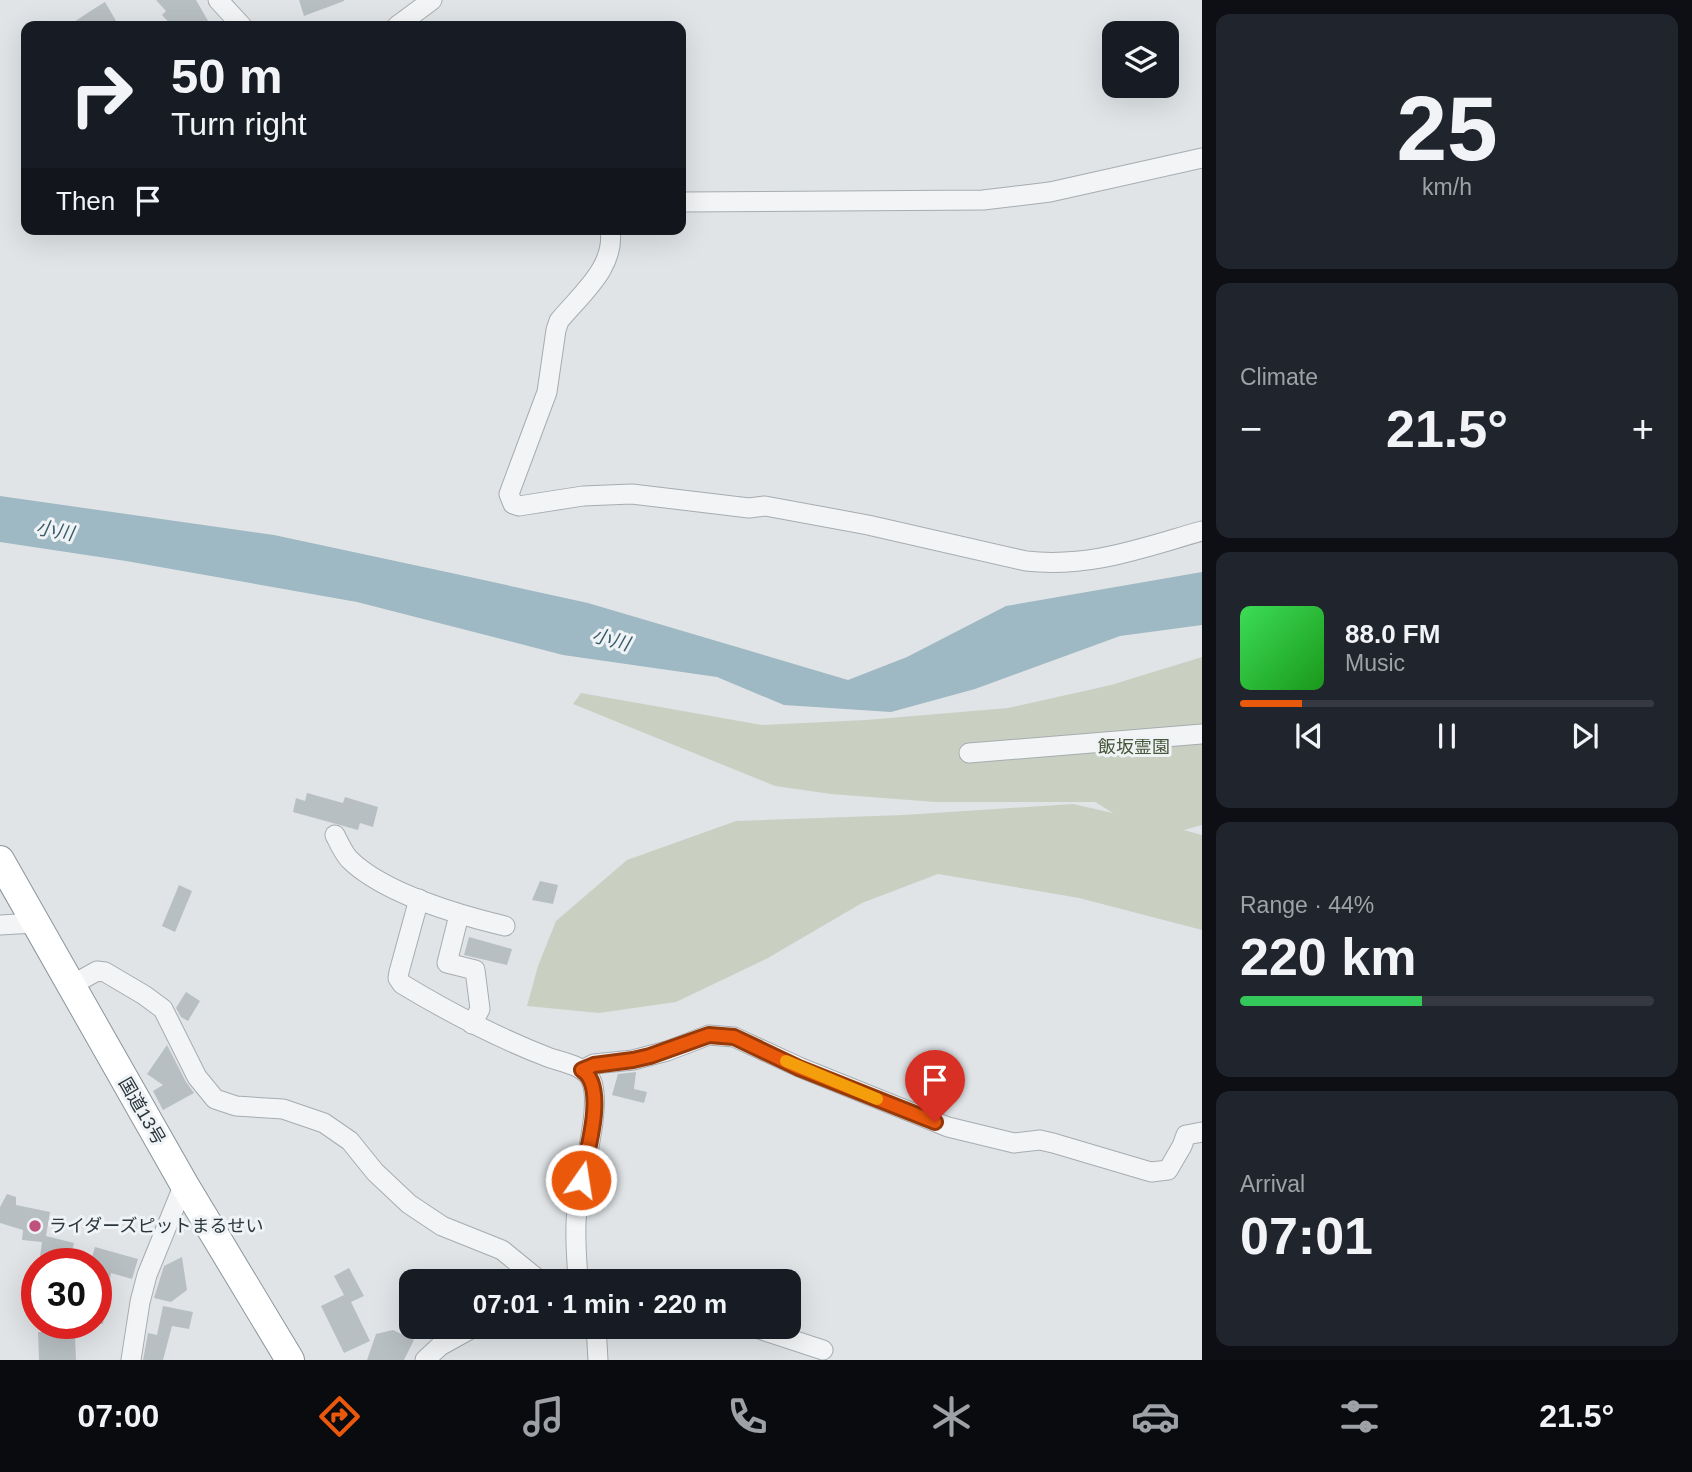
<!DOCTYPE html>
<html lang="en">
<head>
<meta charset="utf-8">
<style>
  :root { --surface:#171b24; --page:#20242c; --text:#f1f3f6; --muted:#9ea1a6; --line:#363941; --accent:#ea580c }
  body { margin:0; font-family:Helvetica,"Noto Sans JP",sans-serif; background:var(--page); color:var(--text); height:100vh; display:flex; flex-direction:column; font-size:26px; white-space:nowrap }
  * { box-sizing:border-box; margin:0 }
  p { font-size:23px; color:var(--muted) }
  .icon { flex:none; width:38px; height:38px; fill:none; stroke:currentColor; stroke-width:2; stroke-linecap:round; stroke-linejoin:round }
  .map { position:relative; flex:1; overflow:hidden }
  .side { display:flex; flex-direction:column; gap:14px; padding:14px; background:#0d0f14; width:490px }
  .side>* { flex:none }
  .banner { position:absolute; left:21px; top:21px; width:665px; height:214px; border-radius:14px; box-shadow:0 7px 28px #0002; background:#171b24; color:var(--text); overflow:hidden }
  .controls { position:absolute; left:1102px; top:21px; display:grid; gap:14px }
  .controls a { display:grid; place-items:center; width:77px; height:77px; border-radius:14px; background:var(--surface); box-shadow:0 7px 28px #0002; font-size:35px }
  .speed { position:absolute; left:21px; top:1248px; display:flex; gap:14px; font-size:35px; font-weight:700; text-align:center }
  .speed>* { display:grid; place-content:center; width:91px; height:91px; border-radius:50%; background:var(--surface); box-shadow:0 7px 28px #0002; line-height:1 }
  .speed .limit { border:10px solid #d22; background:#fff; color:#111 }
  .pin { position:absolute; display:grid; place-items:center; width:60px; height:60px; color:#fff; margin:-72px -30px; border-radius:50% 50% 50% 0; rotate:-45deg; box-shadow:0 0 7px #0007 }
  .pin .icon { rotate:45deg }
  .me { position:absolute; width:77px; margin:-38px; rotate:13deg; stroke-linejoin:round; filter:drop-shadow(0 0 5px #0008) }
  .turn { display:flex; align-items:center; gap:24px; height:147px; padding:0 35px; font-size:32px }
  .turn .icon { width:91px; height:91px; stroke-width:2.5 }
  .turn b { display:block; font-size:49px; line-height:60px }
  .then { display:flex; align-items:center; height:66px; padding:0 35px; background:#0003; gap:14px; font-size:26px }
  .big { font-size:52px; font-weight:800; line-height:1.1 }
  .side .widget { flex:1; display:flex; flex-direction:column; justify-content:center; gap:10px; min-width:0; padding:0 24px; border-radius:14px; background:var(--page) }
  .side .dial { align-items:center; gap:0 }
  .dial b { font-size:91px; line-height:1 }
  .song { display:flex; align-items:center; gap:21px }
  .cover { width:84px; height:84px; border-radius:10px; background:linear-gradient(135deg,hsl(130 70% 55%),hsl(120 70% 35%)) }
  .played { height:7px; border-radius:4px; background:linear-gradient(90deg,var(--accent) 15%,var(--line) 15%) }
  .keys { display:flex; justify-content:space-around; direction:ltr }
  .heat { display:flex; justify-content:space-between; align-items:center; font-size:38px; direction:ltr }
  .charge { height:10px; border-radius:5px; background:linear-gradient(90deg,#34c759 44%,var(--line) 0) }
  .trip { position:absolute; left:399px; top:1269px; width:402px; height:70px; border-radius:14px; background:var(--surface); box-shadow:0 7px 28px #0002; font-weight:800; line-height:70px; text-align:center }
  .dock { display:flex; height:112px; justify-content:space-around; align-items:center; background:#090b0e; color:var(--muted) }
  .dock .icon { width:49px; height:49px }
  .dock .current { color:var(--accent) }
  .dock b { font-size:32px; color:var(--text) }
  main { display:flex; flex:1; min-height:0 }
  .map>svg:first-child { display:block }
</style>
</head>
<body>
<main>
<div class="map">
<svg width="1202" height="1360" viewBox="0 0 1202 1360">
  <rect width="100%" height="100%" fill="#e0e4e7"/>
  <polygon fill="#c9d0c2" points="1202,657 1202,825 1184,830 1202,835 1202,930 1079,898 938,874 862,903 768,958 676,1002 599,1013 527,1006 538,966 556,921 627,860 736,821 903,815 1073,804 1113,813 1095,802 935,802 831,794 775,786 573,704 581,693 762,725 866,720 1008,708 1111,685"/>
  <polygon fill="#9eb9c3" points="0,496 274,535 456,574 588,603 848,680 907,657 1006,606 1202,572 1202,625 1120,636 975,689 891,712 784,705 717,677 563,655 357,602 126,561 0,542"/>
  <g fill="#b7bfc3">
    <polygon points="156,0 196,0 211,26 172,26 162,15 166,11"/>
    <polygon points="299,0 344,0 344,1 304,16"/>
    <polygon points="105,2 119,26 68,26 92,10"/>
    <polygon points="307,793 343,803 345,797 378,807 373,827 360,823 358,830 293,812 296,798 305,801"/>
    <polygon points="540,881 558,885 553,904 532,900"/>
    <polygon points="179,885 192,891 175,932 162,926"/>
    <polygon points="469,937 512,949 507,965 464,955"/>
    <polygon points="186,992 200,1001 188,1021 181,1017 176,1008"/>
    <polygon points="167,1045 186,1082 194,1093 163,1110 153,1091 163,1085 147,1074"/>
    <polygon points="636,1072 634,1089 647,1092 644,1103 612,1095 618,1074"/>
    <polygon points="7,1194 16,1197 16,1205 50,1212 46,1236 74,1243 69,1264 39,1264 42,1242 22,1240 23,1230 0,1223 0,1207"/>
    <polygon points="95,1247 138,1259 132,1279 111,1273 103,1324 96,1323 96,1264 90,1264"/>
    <polygon points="182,1257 187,1290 171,1302 154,1298 164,1266"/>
    <polygon points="349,1268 364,1296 351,1302 370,1341 344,1353 321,1306 344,1295 334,1276"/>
    <polygon points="163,1306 193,1312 189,1329 172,1326 163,1360 143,1360 148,1333 157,1335"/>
    <polygon points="393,1330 414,1340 404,1360 367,1360 376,1334"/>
    <polygon points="38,1332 56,1332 56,1338 75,1337 76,1360 39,1360"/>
  </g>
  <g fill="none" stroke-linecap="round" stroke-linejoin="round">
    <defs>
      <g id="minor">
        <polyline points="218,0 242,26"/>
        <polyline points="397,26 432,0"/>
        <polyline points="681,202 983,200 1050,192 1202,158"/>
        <path d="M610,229C616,267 581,294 559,321L556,330L547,392L509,494L513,504L519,506L583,496L632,494L749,508L765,506L868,525L1026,561C1091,568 1141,548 1202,531"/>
        <polyline points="969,753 1202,734"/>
        <path d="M335,835C339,843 343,852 349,859C383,893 459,915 505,926"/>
        <path d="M419,899L399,972L398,978L402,984C450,1013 498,1038 550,1058C563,1062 585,1066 591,1080C603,1106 580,1180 577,1211C574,1234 577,1258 578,1281"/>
        <polyline points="459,915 447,963 475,970 480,1009 472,1024"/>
        <polyline points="0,925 35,923"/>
        <polyline points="70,986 97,971 105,972 144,995 163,1009 197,1077 215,1099 236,1106 283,1109 324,1123 350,1141 375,1172 409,1204 442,1226 502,1250 540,1281"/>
        <polyline points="582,1070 594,1064 633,1060 667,1051 709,1035 734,1037 799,1067 948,1127 1014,1143 1040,1140 1053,1143 1151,1172 1168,1170 1182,1146 1186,1135 1202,1132"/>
        <polyline points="577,1281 621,1281"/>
        <polyline points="596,1326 598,1360"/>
        <polyline points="750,1326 823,1350"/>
        <polyline points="131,1360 140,1302 147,1275 184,1184"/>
        <polyline points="425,1360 440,1346 476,1326"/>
      </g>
      <polyline id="highway" points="0,860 184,1184 290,1360"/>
    </defs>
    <use href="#minor" stroke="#a6acb0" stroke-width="21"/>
    <use href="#highway" stroke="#89959c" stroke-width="30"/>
    <use href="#minor" stroke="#f2f4f6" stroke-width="19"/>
    <use href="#highway" stroke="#fff" stroke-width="28"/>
  </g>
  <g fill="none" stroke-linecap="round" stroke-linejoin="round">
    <defs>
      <path id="route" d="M581,1180C586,1156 608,1086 582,1070L594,1065L633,1060L650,1056L709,1035L734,1037L799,1068L935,1122"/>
    </defs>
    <use href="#route" stroke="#983908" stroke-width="18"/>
    <use href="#route" stroke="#ea580c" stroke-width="12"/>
    <polyline stroke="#f59e0b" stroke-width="12" points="786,1061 877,1099"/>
  </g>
  <circle fill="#bf527d" stroke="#eff3f5" stroke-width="2.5" cx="35" cy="1226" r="7"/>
  <g text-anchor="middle" stroke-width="6" stroke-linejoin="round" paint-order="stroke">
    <g font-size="18" fill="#465639" stroke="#eff3f5">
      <text x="1134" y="753">飯坂霊園</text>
    </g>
    <g font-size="18" fill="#2a353c" stroke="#eff3f5">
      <text transform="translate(142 1111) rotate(60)" y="6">国道13号</text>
    </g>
    <g font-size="18" fill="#2a353c" stroke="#eff3f5" text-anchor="start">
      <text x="49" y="1232">ライダーズピットまるせい</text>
    </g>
    <g font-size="19" font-style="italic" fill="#395c6c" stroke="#eff3f5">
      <text transform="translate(55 530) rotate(10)" y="7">小川</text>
      <text transform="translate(611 639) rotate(15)" y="7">小川</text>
    </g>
  </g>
</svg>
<div class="controls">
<a><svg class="icon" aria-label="layers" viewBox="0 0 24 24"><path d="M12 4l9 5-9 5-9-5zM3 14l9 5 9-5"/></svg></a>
</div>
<div class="speed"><div class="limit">30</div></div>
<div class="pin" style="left:935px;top:1122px;background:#d93025"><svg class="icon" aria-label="arrive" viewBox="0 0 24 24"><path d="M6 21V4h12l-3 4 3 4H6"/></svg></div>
<svg class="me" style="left:581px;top:1180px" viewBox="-20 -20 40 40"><circle r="17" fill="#ea580c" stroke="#fff" stroke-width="3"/><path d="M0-11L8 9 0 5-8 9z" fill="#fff"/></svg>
<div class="trip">07:01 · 1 min · 220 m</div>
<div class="banner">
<div class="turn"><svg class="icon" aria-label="right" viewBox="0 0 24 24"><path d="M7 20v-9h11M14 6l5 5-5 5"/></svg><div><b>50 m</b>Turn right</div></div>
<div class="then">Then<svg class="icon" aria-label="arrive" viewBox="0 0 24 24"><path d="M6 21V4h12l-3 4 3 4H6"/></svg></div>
</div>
</div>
<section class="side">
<div class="widget dial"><b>25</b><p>km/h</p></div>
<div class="widget"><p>Climate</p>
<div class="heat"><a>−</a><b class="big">21.5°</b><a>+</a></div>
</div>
<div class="widget">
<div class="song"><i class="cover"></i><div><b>88.0 FM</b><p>Music</p></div></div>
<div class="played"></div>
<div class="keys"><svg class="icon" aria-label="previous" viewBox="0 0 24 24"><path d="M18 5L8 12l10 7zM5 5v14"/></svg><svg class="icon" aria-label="pause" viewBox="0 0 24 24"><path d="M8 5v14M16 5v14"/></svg><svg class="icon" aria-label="next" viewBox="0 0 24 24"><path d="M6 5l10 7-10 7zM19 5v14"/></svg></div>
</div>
<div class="widget"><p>Range · 44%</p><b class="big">220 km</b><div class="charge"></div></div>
<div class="widget"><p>Arrival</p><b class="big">07:01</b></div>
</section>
</main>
<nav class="dock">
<b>07:00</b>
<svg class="icon current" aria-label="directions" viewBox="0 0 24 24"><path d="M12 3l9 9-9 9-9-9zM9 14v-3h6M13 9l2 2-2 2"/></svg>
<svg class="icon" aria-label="music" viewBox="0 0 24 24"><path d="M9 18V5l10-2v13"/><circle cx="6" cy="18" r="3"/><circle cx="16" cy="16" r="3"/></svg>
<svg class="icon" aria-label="phone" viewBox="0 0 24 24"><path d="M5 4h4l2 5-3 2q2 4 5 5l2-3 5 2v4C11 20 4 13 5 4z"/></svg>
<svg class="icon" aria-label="climate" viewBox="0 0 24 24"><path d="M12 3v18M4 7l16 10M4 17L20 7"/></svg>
<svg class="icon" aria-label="car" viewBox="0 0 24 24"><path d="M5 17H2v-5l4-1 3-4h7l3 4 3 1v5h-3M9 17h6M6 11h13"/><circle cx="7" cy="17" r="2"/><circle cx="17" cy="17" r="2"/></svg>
<svg class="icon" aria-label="filters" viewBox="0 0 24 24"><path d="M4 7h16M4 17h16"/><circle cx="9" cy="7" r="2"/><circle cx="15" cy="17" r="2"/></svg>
<b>21.5°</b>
</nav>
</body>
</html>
